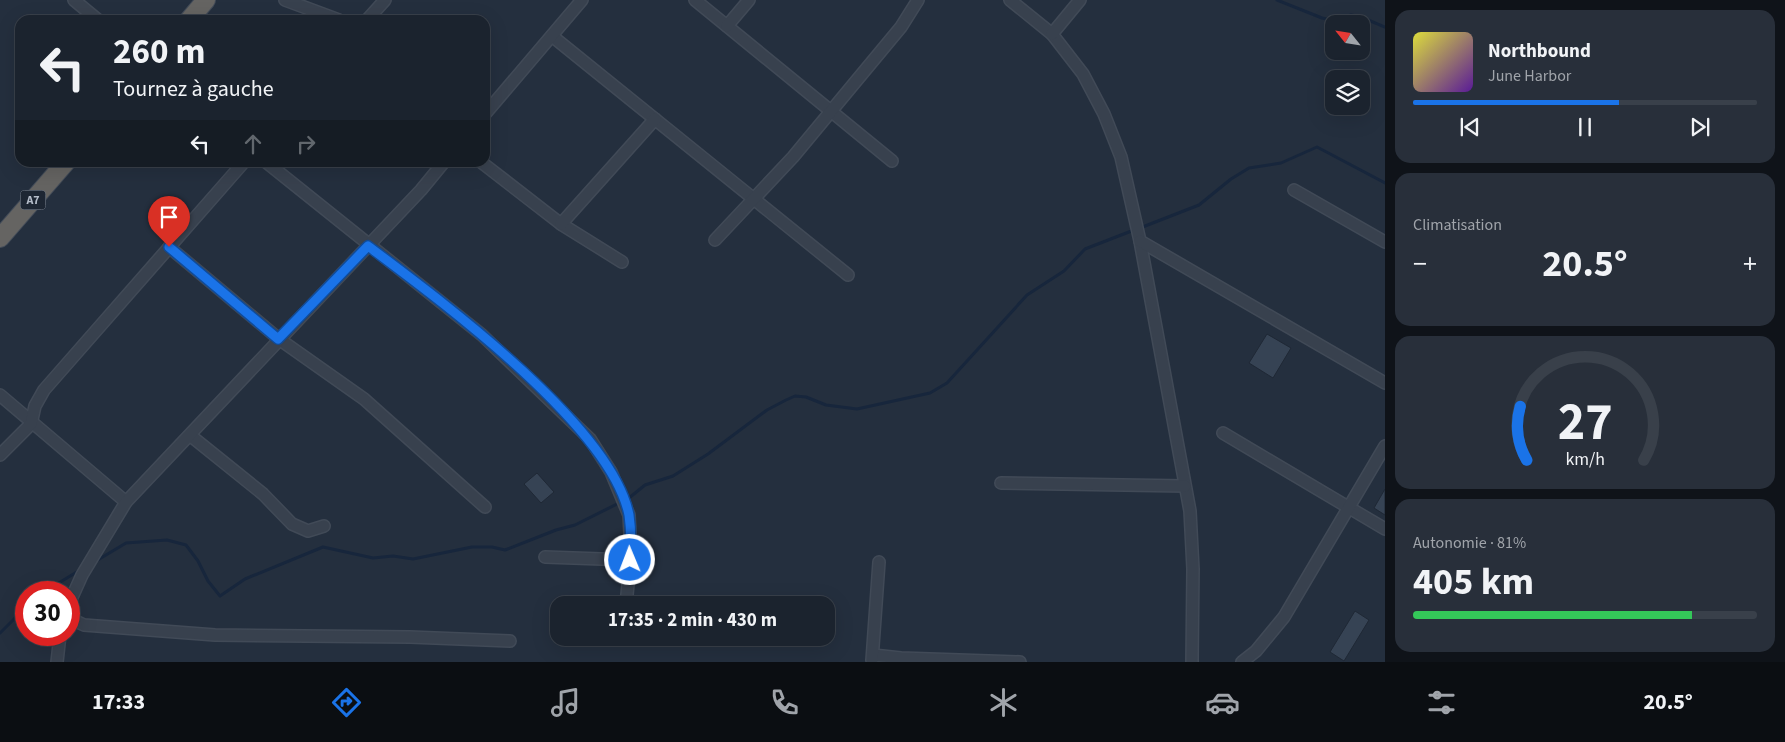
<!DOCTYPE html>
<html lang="fr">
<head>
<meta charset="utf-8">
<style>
  :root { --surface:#1b232e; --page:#282f3a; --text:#f1f3f6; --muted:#a0a4aa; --line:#39404a; --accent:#1a73e8 }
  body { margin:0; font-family:"Source Sans 3",sans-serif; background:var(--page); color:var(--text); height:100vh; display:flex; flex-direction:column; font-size:19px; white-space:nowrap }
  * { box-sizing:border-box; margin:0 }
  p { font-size:16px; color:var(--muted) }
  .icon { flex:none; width:28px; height:28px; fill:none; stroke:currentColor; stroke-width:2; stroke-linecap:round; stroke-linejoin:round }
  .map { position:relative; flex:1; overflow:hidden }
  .sheet { display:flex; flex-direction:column; gap:10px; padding:10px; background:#0f1319; width:400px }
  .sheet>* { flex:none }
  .hud { position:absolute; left:15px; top:15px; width:475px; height:152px; border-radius:15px; box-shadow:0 5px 20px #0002,0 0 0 1px var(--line); background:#1b232e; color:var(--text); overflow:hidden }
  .needle { width:32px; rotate:300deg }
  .buttons { position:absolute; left:1325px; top:15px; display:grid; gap:10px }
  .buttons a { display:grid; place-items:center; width:45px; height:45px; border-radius:10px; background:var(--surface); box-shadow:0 5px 20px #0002,0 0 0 1px var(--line); font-size:25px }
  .speed { position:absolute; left:15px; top:581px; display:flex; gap:10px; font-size:25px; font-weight:700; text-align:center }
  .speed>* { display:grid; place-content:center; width:65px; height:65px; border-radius:50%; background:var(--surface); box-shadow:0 5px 20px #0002,0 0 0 1px var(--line); line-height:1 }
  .speed .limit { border:8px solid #d22; background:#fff; color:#111 }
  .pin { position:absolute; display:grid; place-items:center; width:42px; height:42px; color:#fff; margin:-51px -21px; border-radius:50% 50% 50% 0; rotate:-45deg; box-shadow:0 0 5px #0007 }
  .pin .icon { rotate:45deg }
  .me { position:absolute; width:55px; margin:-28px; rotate:359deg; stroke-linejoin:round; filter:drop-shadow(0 0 4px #0008) }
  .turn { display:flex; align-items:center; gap:18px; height:105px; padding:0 15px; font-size:22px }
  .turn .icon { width:65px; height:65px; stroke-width:2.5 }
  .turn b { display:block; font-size:35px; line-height:42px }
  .lanes { display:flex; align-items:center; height:48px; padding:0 15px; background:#0003; justify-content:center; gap:25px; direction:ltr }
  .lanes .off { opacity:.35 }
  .big { font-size:38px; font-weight:700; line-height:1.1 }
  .sheet .widget { flex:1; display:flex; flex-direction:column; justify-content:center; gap:8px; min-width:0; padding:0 18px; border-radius:15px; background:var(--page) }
  .sheet .dial { align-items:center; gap:0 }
  .dial svg { height:130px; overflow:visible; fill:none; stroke:var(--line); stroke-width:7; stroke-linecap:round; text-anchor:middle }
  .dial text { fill:var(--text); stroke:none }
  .song { display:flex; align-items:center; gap:15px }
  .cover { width:60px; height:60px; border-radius:8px; background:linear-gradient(135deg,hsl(60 70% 55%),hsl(270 70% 35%)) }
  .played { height:5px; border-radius:2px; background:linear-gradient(90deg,var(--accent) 60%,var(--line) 60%) }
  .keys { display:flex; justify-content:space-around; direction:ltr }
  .heat { display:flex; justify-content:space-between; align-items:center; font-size:28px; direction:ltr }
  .charge { height:8px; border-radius:4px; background:linear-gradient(90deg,#34c759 81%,var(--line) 0) }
  .trip { position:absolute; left:550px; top:596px; width:285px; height:50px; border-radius:15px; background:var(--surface); box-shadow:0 5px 20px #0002,0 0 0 1px var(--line); font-weight:700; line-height:50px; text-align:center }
  .tabs { display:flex; height:80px; justify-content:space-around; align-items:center; background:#0b0e12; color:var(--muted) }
  .tabs .icon { width:35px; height:35px }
  .tabs .selected { color:var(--accent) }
  .tabs b { font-size:22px; color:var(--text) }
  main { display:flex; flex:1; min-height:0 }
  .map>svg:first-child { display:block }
</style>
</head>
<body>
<main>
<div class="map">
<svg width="1385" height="662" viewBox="0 0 1385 662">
  <rect width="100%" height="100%" fill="#242f3e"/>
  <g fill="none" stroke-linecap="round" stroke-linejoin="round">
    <g stroke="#17263c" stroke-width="3">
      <polyline points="1277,0 1322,18 1332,20 1351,15 1361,17 1385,27"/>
      <polyline points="1140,228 1199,205 1231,179 1249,168 1281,163 1317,147 1385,183"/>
      <polyline points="96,561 126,543 167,540 186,545 198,561 208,581 220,596 245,579 323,547 373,558 393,556 413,559 472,547 492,547 505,550 556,530 575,525 629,498 645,485 673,476 708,454 767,410 786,400 795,396 806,397 826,405 857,409 930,393 947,383 1027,295 1064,271 1085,249 1134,230"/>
      <polyline points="44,592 80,570"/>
      <polyline points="0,633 26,607"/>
    </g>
  </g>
  <g fill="#364354" stroke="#1f2835">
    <polygon points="1267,334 1291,348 1273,378 1249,363"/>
    <polygon points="537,473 554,492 541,503 524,484"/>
    <polygon points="1385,489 1385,515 1374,508"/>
    <polygon points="1355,611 1369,620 1344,661 1330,652"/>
  </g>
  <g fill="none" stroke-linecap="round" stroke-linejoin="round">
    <defs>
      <g id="minor">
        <polyline points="74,0 98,20"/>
        <polyline points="285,0 339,20"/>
        <polyline points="695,0 892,161"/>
        <polyline points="1010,0 1052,34 1083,74 1104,114 1121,157 1140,241 1190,511 1193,569 1192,662"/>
        <polyline points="367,20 385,0"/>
        <polyline points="727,26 749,0"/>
        <polyline points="1052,34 1080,0"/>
        <polyline points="552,36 848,275"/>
        <polyline points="485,114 582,0"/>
        <polyline points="266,162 482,335 590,439 611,472 629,515 631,553 626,605"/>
        <polyline points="481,162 561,224 622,262"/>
        <polyline points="1294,190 1385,242"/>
        <polyline points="561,224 655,119"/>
        <polyline points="715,240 793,157 901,27 918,0"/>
        <polyline points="1140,241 1385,383"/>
        <polyline points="169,247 279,339 364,399 485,507"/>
        <polyline points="0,395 126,502"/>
        <polyline points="1223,433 1385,529"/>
        <polyline points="191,436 263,494 292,524 308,531 324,526"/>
        <polyline points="0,455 31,424 35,406 44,390 244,162"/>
        <polyline points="1001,483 1185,486"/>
        <polyline points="545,557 630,560"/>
        <polyline points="69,604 82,575 126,502 421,190 444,162"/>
        <polyline points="69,618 84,625 215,635 410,637 510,641"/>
        <polyline points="873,655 901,658 1020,662"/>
        <polyline points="872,660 879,562"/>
        <polyline points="57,662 60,635"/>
        <polyline points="1242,662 1256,651 1284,617 1385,446"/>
      </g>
      <g id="trunk">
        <polyline points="189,20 206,0"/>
        <polyline points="0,238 66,162"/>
      </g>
    </defs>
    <use href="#minor" stroke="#414a57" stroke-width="14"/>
    <use href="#trunk" stroke="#434c59" stroke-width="20"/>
    <use href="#minor" stroke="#38414e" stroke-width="11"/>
    <use href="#trunk" stroke="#656462" stroke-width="18"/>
  </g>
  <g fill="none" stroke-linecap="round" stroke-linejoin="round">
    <defs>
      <path id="route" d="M169,247L278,339L368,246C440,300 611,426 629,515C631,528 631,546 630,560"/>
    </defs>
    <use href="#route" stroke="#114b97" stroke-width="12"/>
    <use href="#route" stroke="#1a73e8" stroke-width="9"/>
  </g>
  <g text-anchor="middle" stroke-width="5" stroke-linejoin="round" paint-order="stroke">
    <rect fill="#1d2633" stroke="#878f9c" stroke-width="1" x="20.5" y="190.5" width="25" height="19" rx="4"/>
    <g font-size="12" font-weight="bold" fill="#b4bcc9">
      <text x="33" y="204">A7</text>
    </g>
  </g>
</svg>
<div class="buttons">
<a><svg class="needle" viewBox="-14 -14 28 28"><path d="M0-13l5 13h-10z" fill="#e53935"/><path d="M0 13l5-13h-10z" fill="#a0a4aa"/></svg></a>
<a><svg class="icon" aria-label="layers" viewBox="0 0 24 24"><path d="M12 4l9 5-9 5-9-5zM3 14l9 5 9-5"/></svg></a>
</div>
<div class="speed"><div class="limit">30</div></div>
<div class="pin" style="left:169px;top:247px;background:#d93025"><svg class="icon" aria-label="arrive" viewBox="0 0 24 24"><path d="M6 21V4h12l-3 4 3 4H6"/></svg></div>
<svg class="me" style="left:630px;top:560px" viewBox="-20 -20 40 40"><circle r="17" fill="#1a73e8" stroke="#fff" stroke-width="3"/><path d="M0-11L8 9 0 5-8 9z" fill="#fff"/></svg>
<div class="trip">17:35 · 2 min · 430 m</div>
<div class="hud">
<div class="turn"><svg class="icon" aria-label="left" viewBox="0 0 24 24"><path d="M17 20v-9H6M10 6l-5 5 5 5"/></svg><div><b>260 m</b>Tournez à gauche</div></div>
<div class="lanes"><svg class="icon" aria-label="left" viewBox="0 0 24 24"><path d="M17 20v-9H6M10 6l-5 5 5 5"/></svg><svg class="icon off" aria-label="ahead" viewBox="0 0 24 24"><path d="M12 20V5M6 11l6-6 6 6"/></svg><svg class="icon off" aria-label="right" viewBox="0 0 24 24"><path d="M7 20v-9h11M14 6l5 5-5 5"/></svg></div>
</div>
</div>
<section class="sheet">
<div class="widget">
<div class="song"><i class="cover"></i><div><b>Northbound</b><p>June Harbor</p></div></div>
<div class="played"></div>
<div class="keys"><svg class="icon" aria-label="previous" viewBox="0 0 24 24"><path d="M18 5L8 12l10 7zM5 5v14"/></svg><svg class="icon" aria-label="pause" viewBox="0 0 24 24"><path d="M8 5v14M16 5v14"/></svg><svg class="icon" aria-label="next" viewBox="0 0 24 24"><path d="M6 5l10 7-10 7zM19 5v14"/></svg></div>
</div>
<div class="widget"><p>Climatisation</p>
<div class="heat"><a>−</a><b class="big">20.5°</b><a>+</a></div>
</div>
<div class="widget dial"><svg viewBox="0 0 100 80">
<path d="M14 69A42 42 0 1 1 86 69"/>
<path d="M14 69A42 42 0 0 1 10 36" stroke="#1a73e8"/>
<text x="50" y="56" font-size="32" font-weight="700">27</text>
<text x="50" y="72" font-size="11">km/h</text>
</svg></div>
<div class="widget"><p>Autonomie · 81%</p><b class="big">405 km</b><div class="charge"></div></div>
</section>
</main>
<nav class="tabs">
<b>17:33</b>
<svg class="icon selected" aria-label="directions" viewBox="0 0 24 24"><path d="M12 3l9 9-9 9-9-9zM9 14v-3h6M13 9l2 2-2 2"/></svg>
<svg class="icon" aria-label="music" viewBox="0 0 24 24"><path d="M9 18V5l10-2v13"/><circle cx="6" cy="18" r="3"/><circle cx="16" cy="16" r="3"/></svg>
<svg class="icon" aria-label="phone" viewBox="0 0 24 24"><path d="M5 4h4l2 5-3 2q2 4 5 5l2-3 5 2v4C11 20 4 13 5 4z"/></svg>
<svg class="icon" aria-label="climate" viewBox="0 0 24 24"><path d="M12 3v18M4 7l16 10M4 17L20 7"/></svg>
<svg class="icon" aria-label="car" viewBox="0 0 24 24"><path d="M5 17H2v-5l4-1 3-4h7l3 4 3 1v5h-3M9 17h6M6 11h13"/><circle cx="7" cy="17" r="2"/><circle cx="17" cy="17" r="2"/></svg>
<svg class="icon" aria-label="filters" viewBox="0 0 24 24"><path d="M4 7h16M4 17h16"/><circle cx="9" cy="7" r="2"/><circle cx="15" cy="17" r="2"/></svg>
<b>20.5°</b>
</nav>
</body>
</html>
